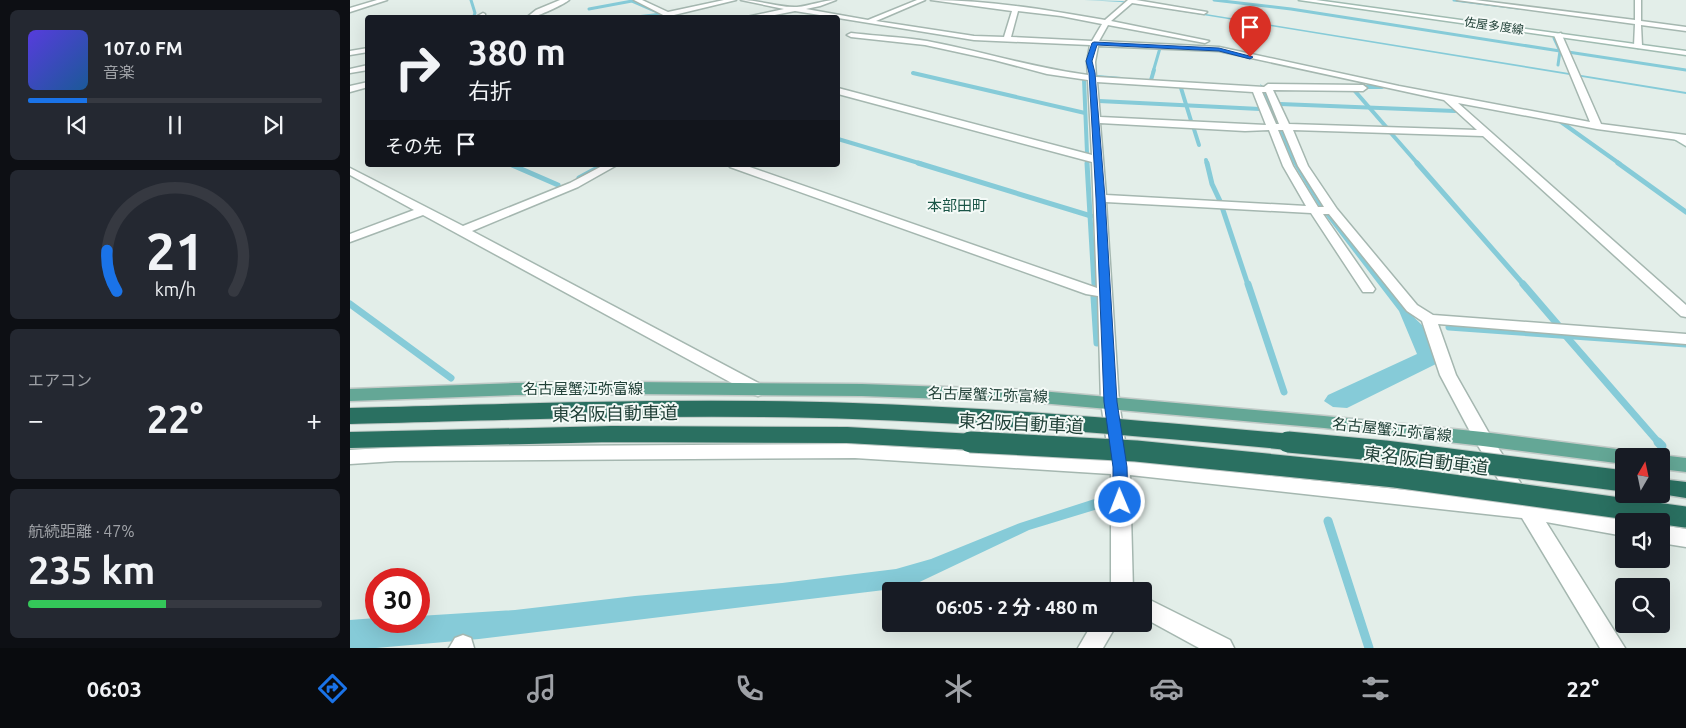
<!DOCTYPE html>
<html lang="ja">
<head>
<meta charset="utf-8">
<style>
  :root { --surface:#171b24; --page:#242831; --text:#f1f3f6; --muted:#9ea1a6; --line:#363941; --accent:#1a73e8 }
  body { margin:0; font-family:Ubuntu,"Noto Sans JP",sans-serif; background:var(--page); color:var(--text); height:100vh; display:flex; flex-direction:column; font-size:19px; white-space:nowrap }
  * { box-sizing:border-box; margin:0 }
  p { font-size:16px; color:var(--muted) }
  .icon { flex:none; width:28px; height:28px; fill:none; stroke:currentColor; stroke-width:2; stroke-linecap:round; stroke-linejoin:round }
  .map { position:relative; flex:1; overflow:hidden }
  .sheet { display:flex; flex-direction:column; gap:10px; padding:10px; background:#0d0f14; width:350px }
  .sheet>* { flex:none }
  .banner { position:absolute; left:15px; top:15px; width:475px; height:152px; border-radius:5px; box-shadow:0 5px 20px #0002; background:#171b24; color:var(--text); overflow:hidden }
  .needle { width:32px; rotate:9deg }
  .buttons { position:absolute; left:1265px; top:448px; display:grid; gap:10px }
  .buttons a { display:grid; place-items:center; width:55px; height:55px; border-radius:5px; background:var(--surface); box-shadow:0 5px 20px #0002; font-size:25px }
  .speed { position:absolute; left:15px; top:568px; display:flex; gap:10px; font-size:25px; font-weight:700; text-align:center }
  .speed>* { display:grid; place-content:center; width:65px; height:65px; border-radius:50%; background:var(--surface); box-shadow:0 5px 20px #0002; line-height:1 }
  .speed .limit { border:8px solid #d22; background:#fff; color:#111 }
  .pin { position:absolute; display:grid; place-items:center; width:42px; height:42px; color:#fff; margin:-51px -21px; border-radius:50% 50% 50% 0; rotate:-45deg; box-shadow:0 0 5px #0007 }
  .pin .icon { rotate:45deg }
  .me { position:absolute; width:55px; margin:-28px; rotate:359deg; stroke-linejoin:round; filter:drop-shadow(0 0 4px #0008) }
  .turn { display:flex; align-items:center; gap:18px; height:105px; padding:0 20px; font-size:22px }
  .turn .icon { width:65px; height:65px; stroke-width:2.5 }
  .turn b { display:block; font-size:35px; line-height:42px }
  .then { display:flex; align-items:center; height:48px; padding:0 20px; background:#0003; gap:10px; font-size:19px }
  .big { font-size:38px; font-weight:700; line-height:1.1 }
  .sheet .widget { flex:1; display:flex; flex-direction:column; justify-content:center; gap:8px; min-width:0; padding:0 18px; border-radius:8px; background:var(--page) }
  .sheet .dial { align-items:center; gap:0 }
  .dial svg { height:130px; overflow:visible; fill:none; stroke:var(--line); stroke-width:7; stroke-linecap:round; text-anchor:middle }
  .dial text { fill:var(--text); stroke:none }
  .song { display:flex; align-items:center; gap:15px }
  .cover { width:60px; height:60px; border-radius:8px; background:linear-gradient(135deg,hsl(250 70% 55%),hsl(210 70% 35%)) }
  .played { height:5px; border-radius:2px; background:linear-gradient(90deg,var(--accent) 20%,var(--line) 20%) }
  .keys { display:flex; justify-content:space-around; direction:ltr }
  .heat { display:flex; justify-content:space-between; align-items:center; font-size:28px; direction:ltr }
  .charge { height:8px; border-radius:4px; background:linear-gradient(90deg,#34c759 47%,var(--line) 0) }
  .trip { position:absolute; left:532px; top:582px; width:270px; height:50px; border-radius:5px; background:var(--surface); box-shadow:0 5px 20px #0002; font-weight:700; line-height:50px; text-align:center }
  .tabs { display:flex; height:80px; justify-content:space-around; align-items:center; background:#090b0e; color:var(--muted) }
  .tabs .icon { width:35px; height:35px }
  .tabs .selected { color:var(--accent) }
  .tabs b { font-size:22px; color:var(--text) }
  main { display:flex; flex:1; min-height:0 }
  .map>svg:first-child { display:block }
</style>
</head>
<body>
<main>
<section class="sheet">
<div class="widget">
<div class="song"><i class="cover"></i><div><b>107.0 FM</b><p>音楽</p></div></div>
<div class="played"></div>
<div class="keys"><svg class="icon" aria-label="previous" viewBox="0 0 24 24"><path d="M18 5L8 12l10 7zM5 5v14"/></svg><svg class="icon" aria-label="pause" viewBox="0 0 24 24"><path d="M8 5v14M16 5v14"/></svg><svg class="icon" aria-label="next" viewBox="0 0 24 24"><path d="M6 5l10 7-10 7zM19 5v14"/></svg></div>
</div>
<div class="widget dial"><svg viewBox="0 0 100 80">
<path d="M14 69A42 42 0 1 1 86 69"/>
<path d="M14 69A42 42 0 0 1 8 44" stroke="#1a73e8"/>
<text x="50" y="56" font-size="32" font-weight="700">21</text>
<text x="50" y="72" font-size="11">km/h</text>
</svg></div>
<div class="widget"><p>エアコン</p>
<div class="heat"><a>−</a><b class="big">22°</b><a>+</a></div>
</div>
<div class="widget"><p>航続距離 · 47%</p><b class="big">235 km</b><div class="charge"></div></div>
</section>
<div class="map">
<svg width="1336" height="648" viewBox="0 0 1336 648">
  <rect width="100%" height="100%" fill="#e3eee9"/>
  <g fill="#86cbd8">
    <polygon points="734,0 772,1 850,13 1336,92 1336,94 853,15 771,2"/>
    <polygon points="910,84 913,86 949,165 976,209 1051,305 1072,325 1087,360 1086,364 997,408 983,407 974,401 978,395 1067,354 1049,311 970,208 943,163"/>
    <polygon points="757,495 761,505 679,530 559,587 129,639 26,648 0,648 0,620 26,618 26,621 69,621 69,616 165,610 285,596 432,583 546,569 581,559 670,523"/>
  </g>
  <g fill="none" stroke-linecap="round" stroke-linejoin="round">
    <g stroke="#86cbd8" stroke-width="3">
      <polyline points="121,0 125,13 123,18"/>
      <polyline points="864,0 941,9 1210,51"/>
      <polyline points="1104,0 1168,8"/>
      <polyline points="239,9 282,1 312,14 278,18"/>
      <polyline points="1204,38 1210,51 1208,65"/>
      <polyline points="1218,52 1336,70"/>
      <polyline points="803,72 810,48"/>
    </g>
    <g stroke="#86cbd8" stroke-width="4">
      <polyline points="563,73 735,113"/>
      <polyline points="747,77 771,79"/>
      <polyline points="734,79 737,153"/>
      <polyline points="801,80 804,70"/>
      <polyline points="1008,87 1032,87"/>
      <polyline points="831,88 842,124"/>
      <polyline points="1004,90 1038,129"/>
      <polyline points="749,101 910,109"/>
      <polyline points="930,104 1105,111"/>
      <polyline points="1211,122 1270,164"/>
      <polyline points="843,126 849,145"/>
      <polyline points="1040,132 1068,164"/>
      <polyline points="488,139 572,164"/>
      <polyline points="856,160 857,164"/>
      <polyline points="737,161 737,164"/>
    </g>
    <g stroke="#86cbd8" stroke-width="5">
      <polyline points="568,163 741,216"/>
      <polyline points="737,163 744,284"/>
      <polyline points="857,163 862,184 870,201"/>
      <polyline points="1067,163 1174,285"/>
      <polyline points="1268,163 1336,212"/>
      <polyline points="162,165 208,185"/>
      <polyline points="229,178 253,165"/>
      <polyline points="872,207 898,285"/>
    </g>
    <g stroke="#86cbd8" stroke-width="7">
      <polyline points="898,284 934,392"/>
      <polyline points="1173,284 1209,326"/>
      <polyline points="744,297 747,343"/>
      <polyline points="0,304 101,378"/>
      <polyline points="1099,327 1336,344"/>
      <polyline points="1215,335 1309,443"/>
    </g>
    <g stroke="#86cbd8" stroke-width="9">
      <polyline points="1308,442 1312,446"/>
      <polyline points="978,521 1019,648"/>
    </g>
    <defs>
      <g id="street">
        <polygon points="27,0 37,0 0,12 0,8"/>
        <path d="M210,0H219C211,6 185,18 176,18L186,10Z"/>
        <polygon points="284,0 292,0 318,12 374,0 386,0 324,15 328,18 319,18"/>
        <path d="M391,0C409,0 430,8 447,7C460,6 473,0 486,0L470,6L456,9L518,20L567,0H575L526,21L624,36L654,37L662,11L581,0C639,0 698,10 755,20L778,0H786L857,12L854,14L782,3L761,21L859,41L855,43L758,25L749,41L869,47L1049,86L1240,122L1204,35L1211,33L1251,124L1336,135V141L1247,129L1108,103L1336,305V317L1331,316L1133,136L943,130L958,166L987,209L1067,305L1083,315L1336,334V344L1088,324L1106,375L1140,435L1184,504L1279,521H1274V536L1196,522L1275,648H1250L1172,518L780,475L783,591H761V474L505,458L46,461L0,464V450L46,447L505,444L759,459L751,402L748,296L736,294L380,167L379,165H394L747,288L742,162L488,94V88L742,155L738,80L697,74L644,60L575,45L501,37L497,35L501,33C526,36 552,37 577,41C631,51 683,68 738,75L737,62L740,45L624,40L445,11L409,18H392L434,9ZM668,11L711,16L752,24L742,41L661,37ZM748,46L869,51L1094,100L1127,130L939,124L923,90L1013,91L1017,88L1013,85L918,84L914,87L746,77L745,62ZM747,82L903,92L916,125L750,117ZM912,92H916L929,124H926ZM750,123L895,131L919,130L933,166L956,206L756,195ZM928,130H933L948,166L974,207H968L943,166ZM756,202L961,213L1013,292H1023L1025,289L973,214H979L1057,311L1072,321L1090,375L1124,439L1161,501L778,461L769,402Z"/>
        <polygon points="1107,0 1125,0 1285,20 1285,0 1291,0 1291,21 1336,27 1336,31 1291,25 1292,46 1288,48 1284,46 1285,24"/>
        <polygon points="133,13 135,14 135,16 124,18"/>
        <polygon points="18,48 18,52 0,55 0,51"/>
        <polygon points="18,65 18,70 0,73 0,69"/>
        <polygon points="18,82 18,87 0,92 0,86"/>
        <polygon points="254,165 267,165 228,187 122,231 414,386 416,390 414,394 408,396 402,394 73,215 0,242 0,234 64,210 0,175 0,168 113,226 220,183"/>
        <polygon points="1311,525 1336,529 1336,547 1311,543"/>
        <polygon points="794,597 880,640 884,648 849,648 794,618"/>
        <polygon points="742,624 767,624 753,648 728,648"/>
        <polygon points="113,635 121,638 124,648 99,648 105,638"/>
      </g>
      <g id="secondary">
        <polygon points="949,0 966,0 1336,51 1336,55"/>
        <polygon points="1326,134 1336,139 1336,146 1321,137"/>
      </g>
      <g id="primary">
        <polygon points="282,382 512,384 679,390 974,416 1133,432 1274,450 1281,452 1283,456 1274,456 1274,464 1133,446 974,428 679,402 512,396 282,394 165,395 0,401 0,389 165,383"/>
        <polygon points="1311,455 1336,458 1336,472 1311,469 1311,456 1307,456"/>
      </g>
      <polygon id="highway" points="1311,479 1336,482 1336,498 1311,494"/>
    </defs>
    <use href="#street" stroke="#a5b7b0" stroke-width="3"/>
    <use href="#secondary" stroke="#a0bbb1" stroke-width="3"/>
    <use href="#primary" stroke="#c1cac7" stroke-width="3"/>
    <use href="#highway" stroke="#c1cac7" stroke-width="3"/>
    <use href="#street" fill="#fff" fill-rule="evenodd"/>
    <use href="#secondary" fill="#fff" fill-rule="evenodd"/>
    <use href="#primary" fill="#64a796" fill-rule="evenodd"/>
    <use href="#highway" fill="#2a7061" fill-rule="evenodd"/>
    <defs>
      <g id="highway-bridge-far1">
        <path d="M0,416C167,412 335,405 503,411C652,416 802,429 951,443"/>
        <polyline points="0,440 262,434 497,435 642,443"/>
      </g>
      <g id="highway-bridge">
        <polyline points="620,442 786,451 1045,477 1336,517"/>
        <polyline points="938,442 1035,451 1274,481"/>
      </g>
    </defs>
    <use href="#highway-bridge-far1" stroke="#c1cac7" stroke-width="18" stroke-linecap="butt"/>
    <use href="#highway-bridge" stroke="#c1cac7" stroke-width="23" stroke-linecap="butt"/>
    <use href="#highway-bridge-far1" stroke="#2a7061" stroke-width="16"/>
    <use href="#highway-bridge" stroke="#2a7061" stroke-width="21"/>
  </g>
  <polygon fill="#1a73e8" stroke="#114b97" points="744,42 869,48 903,57 900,59 869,51 747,45 742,61 745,73 755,198 767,402 777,467 778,502 776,507 770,508 765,507 763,502 763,467 754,402 746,198 739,73 736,61 742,43"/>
  <g text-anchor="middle" stroke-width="4" stroke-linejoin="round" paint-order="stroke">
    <g font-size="12" fill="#214138" stroke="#f4faf7">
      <text transform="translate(1144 26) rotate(8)" y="4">佐屋多度線</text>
    </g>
    <g font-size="15" fill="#1a5547" stroke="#f4faf7">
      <text x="607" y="211">本部田町</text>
    </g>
    <g font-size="15" fill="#214138" stroke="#f4faf7">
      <text x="233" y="394">名古屋蟹江弥富線</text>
      <text transform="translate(638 395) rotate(2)" y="5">名古屋蟹江弥富線</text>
      <text transform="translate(1042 430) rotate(6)" y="5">名古屋蟹江弥富線</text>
    </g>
    <g font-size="18" fill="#214138" stroke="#f4faf7">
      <text transform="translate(265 414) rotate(-1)" y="6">東名阪自動車道</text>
      <text transform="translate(671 424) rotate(3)" y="6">東名阪自動車道</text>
      <text transform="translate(1076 461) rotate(7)" y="6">東名阪自動車道</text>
    </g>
  </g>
</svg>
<div class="buttons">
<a><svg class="needle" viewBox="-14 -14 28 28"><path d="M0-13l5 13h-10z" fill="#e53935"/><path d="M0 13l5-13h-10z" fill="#9ea1a6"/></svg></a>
<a><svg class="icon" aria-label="sound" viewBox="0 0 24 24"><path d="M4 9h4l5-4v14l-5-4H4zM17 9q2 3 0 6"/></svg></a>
<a><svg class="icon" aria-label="search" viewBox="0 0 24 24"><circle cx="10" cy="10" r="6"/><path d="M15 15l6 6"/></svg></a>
</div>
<div class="speed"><div class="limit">30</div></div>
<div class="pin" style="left:900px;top:57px;background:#d93025"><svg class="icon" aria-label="arrive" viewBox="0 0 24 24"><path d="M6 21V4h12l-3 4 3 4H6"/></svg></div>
<svg class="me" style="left:770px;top:502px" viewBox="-20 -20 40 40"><circle r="17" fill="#1a73e8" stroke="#fff" stroke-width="3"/><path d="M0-11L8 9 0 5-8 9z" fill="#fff"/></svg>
<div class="trip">06:05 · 2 分 · 480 m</div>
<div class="banner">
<div class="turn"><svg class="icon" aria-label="right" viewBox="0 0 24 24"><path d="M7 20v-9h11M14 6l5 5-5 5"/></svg><div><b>380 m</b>右折</div></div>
<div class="then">その先<svg class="icon" aria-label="arrive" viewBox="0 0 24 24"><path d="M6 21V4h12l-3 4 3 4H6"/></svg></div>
</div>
</div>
</main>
<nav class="tabs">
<b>06:03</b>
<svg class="icon selected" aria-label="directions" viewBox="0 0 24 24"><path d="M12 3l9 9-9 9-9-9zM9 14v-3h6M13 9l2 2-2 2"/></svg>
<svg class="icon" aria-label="music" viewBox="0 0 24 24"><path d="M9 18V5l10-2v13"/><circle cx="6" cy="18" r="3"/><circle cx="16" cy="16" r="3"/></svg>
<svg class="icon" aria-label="phone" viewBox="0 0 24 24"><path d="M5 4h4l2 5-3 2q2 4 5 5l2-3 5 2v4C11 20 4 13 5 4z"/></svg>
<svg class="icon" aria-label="climate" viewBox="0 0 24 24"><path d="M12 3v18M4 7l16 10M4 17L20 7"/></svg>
<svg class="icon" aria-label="car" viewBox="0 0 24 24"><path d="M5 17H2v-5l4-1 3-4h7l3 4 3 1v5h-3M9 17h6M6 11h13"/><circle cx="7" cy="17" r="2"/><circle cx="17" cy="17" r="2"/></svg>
<svg class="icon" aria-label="filters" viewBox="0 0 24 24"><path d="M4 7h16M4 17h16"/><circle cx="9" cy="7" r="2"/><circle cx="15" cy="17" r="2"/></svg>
<b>22°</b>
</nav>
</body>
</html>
